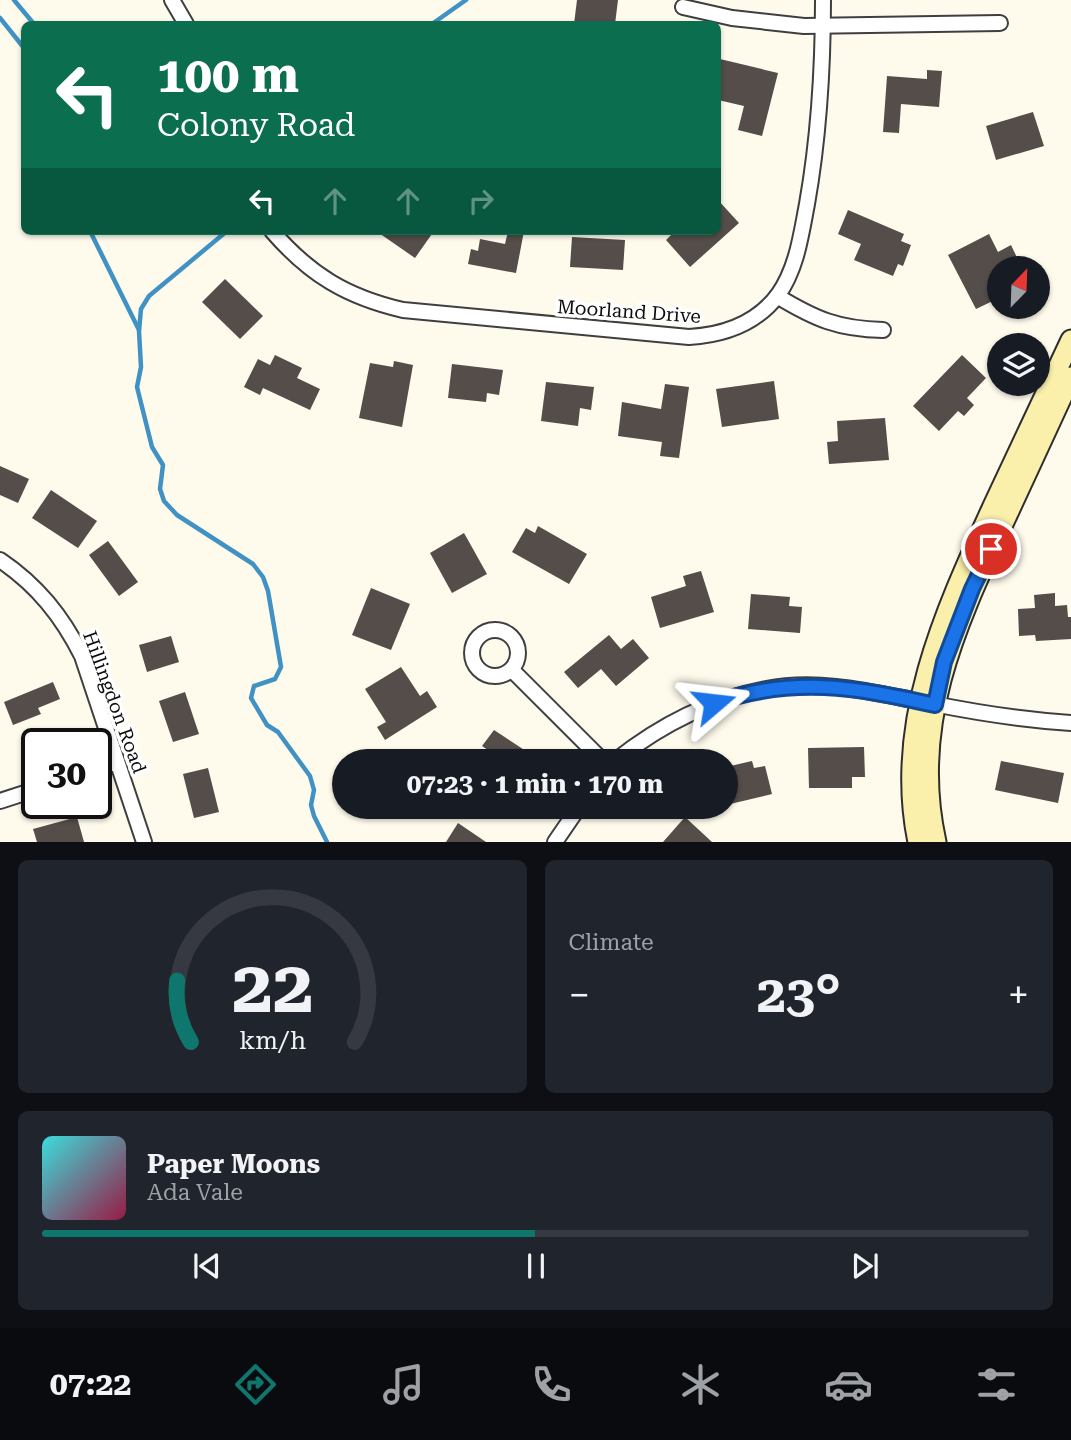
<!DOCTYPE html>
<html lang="en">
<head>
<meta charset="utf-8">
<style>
  :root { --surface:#171b24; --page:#20242c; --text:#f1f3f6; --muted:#9ea1a6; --line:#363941; --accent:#0f766e }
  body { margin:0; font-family:"Roboto Serif",serif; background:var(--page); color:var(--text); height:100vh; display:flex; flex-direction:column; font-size:26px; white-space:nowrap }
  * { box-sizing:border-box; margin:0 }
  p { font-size:23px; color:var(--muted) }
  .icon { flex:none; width:38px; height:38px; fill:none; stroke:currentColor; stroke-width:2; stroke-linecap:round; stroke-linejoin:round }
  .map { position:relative; height:842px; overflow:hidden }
  .panel { display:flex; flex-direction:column; gap:18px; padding:18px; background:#0d0f14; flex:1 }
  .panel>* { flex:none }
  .guide { position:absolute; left:21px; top:21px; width:700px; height:214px; border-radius:10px; box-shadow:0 2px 5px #0004; background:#0b6e4f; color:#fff; overflow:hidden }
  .needle { width:46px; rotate:23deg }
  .controls { position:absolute; left:987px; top:256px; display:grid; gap:14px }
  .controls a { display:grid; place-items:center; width:63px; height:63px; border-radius:50%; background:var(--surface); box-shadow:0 2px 5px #0004; font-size:35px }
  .speed { position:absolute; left:21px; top:728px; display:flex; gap:14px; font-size:35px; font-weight:700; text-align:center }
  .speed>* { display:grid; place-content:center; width:91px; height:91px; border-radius:50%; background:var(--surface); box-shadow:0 2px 5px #0004; line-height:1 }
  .speed .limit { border:4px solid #111; border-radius:10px; background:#fff; color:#111 }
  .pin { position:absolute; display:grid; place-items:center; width:60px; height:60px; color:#fff; margin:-30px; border:4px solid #fff; border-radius:50%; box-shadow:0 2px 7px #0007 }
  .me { position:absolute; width:77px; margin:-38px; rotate:73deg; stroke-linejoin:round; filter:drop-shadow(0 0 5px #0008) }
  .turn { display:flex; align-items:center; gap:24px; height:147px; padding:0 21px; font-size:32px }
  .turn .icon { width:91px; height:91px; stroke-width:2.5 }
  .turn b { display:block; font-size:49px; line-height:60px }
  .lanes { display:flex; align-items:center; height:66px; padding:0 21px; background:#0003; justify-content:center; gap:35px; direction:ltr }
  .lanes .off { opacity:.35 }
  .big { font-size:52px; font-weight:700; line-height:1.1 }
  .panel .tile { flex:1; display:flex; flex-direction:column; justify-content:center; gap:10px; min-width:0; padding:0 24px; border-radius:10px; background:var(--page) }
  .panel .dial { align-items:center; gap:0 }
  .dial svg { height:182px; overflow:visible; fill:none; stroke:var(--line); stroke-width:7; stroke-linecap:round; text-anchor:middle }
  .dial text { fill:var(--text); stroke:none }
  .song { display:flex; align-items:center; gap:21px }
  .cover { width:84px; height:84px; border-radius:10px; background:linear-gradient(135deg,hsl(180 70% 55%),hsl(340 70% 35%)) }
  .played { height:7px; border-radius:4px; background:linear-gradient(90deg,var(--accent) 50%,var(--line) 50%) }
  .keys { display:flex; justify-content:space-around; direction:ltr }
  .heat { display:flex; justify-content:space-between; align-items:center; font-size:38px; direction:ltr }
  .panel .tiles { flex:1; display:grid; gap:18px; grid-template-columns:1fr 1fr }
  .tile:last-child { grid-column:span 2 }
  .trip { position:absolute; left:332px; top:749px; width:406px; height:70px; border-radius:35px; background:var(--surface); box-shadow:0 2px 5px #0004; font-weight:700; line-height:70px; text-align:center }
  .tab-bar { display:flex; height:112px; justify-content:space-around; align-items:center; background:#090b0e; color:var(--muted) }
  .tab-bar .icon { width:49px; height:49px }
  .tab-bar .on { color:var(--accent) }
  .tab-bar b { font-size:32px; color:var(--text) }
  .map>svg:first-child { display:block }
</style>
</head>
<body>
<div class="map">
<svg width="1071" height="842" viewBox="0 0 1071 842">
  <rect width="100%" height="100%" fill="#fefaec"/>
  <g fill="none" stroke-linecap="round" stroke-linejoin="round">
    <g stroke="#4092c4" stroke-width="4.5">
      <polyline points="14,0 34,24"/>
      <polyline points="0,18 24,48"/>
      <polyline points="432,24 466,0"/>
      <polyline points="90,231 139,330"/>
      <polyline points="227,231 149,296 141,309 139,331 141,367 137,387 152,447 163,465 160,489 164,501 177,515 253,564 263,577 268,591 281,667 275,679 254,686 251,698 267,725 278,732 310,776 314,790 311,805 314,816 327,842"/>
    </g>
  </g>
  <g fill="#544d49">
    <polygon points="577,0 618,0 615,24 574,24"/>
    <polygon points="720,59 778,73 762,136 738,130 744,106 718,100 718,69"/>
    <polygon points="927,70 942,71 939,107 901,104 899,133 883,132 887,76 927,79"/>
    <polygon points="1033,112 1044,146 996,160 986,126"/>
    <polygon points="718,200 739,223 690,267 666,240 675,231 718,231"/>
    <polygon points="848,210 904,234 901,241 911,245 903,266 898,264 893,276 854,260 861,244 838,234"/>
    <polygon points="376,231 434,231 415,258"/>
    <polygon points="508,231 524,231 516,273 468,264 471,249 478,251 480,239 505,244"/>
    <polygon points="989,234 998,252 1011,245 1022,268 999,268 999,298 976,309 948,255"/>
    <polygon points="572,237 625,240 623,270 570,267"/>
    <polygon points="225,279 263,316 240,339 202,302"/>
    <polygon points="275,355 302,368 297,378 320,389 310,410 263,388 260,395 244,387 258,359 270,365"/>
    <polygon points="962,355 986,378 967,398 974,405 964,416 958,411 939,431 913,406"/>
    <polygon points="394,361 413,365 402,427 359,418 370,363 393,367"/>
    <polygon points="452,364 503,370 499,395 487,393 486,402 448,398"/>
    <polygon points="774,381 779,419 722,427 716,389"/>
    <polygon points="546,382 594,387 591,410 580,408 578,426 541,421"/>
    <polygon points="665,384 689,387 679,458 660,456 662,442 618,436 622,402 661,409"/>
    <polygon points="885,418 889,460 829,464 827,442 838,441 837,421"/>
    <polygon points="0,466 29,479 18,503 0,495"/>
    <polygon points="51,490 97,521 78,548 32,518"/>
    <polygon points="538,526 587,554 569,584 512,552 526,528 535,533"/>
    <polygon points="464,533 487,574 452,593 430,553"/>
    <polygon points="108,541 138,582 119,596 89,555"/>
    <polygon points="701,571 714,612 660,628 651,597 686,586 683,576"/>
    <polygon points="371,588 410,604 391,650 352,635"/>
    <polygon points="1055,593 1055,606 1067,605 1068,617 1071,617 1071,639 1036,641 1035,635 1019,636 1018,609 1035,608 1034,595"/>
    <polygon points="751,594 790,597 789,606 802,607 800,633 748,629"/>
    <polygon points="609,635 621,649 633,639 649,658 616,686 601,669 578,688 564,672"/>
    <polygon points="171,636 179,662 147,672 139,645"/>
    <polygon points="401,667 420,696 427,691 437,707 385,740 377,727 386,722 365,689"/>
    <polygon points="53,682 60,699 38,708 41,714 13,725 4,702"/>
    <polygon points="185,692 199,734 173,742 159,701"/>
    <polygon points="494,730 541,761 504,761 482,746"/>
    <polygon points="864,747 865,777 852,777 852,788 809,788 808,748"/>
    <polygon points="752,761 754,768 765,766 772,794 726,805 726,767"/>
    <polygon points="1001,761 1064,773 1058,803 995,790"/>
    <polygon points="208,768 219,812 194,818 183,774"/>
    <polygon points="77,817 84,842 37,842 33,829"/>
    <polygon points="685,817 712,842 663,842"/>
    <polygon points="458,823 486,842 446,842"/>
  </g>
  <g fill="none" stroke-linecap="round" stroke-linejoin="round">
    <defs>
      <g id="street">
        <polyline points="172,0 186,24"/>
        <polyline points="683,7 732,18 804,26 1000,23"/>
        <path d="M272,231C310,275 347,297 403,310L689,337C724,335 756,324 778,295C797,268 801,235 807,204C819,136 823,69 823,0"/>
        <path d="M777,296C815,319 838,329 883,330"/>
        <path d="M0,560C37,585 62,616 82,656L144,842"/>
        <circle cx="495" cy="653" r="23"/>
        <polyline points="512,670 603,761"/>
        <path d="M615,761C660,725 709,700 766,689C823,678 879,694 934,704C979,713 1025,720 1071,723"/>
        <polyline points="96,769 117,762"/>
        <polyline points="0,801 37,789"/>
        <polyline points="555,842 579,807"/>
      </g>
      <g id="secondary">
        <path d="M918,842C893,722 946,609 994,504C1020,449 1045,395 1071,340"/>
        <path d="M936,842C910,726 954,629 1002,526C1025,476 1048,427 1071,377"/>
      </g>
    </defs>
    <use href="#street" stroke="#3f3f3f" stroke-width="18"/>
    <use href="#secondary" stroke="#2e2e2e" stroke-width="23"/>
    <use href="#street" stroke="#fff" stroke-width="14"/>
    <use href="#secondary" stroke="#faf0ab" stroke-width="19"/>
  </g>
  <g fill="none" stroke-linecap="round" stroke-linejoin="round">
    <defs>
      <path id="route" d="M714,703C794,676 855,687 935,705L944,662L972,589L991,549"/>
    </defs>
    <use href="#route" stroke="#114b97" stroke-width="18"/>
    <use href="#route" stroke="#1a73e8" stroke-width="12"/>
  </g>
  <g text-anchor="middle" stroke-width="7" stroke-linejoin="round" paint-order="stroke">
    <g font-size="19" fill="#0c0c0c" stroke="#fff">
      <text transform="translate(629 311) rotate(4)" y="7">Moorland Drive</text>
      <text transform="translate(115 702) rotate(70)" y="7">Hillingdon Road</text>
    </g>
  </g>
</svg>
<div class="controls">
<a><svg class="needle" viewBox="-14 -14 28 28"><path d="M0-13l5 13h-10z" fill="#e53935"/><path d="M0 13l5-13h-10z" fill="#9ea1a6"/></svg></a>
<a><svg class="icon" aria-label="layers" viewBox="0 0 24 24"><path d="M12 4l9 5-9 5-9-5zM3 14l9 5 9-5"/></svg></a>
</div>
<div class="speed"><div class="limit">30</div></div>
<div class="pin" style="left:991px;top:549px;background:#d93025"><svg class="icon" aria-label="arrive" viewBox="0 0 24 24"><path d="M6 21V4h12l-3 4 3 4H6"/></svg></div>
<svg class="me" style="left:714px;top:703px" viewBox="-20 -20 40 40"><path d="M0-17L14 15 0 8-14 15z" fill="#1a73e8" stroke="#fff" stroke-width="4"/></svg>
<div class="trip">07:23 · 1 min · 170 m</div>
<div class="guide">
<div class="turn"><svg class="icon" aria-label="left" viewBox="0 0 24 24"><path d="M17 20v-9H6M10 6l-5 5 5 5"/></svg><div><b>100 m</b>Colony Road</div></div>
<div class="lanes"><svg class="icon" aria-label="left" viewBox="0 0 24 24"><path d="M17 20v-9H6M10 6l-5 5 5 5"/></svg><svg class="icon off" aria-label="ahead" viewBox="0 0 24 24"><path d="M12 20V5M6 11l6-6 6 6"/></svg><svg class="icon off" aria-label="ahead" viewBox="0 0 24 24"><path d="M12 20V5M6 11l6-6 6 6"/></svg><svg class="icon off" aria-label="right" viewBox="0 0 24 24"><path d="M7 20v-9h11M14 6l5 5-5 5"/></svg></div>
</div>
</div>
<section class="panel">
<div class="tiles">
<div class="tile dial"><svg viewBox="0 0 100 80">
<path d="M14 69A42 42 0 1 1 86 69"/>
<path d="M14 69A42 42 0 0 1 8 42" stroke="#0f766e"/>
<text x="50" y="56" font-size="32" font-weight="700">22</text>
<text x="50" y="72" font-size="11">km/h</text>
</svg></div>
<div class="tile"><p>Climate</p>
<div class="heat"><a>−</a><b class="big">23°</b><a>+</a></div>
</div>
<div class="tile">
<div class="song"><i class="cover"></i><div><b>Paper Moons</b><p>Ada Vale</p></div></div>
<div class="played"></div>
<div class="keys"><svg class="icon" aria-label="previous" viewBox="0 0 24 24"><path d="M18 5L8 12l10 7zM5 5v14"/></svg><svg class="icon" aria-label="pause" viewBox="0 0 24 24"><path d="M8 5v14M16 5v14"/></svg><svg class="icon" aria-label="next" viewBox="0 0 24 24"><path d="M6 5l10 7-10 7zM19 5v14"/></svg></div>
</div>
</div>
</section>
<nav class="tab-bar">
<b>07:22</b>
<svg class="icon on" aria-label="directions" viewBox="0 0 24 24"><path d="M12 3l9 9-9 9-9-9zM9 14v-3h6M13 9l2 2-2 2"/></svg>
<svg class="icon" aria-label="music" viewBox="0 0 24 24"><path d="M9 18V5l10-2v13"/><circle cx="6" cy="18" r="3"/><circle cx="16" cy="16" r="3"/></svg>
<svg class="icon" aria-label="phone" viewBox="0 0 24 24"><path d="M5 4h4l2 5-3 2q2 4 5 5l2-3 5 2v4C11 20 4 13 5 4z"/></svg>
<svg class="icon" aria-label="climate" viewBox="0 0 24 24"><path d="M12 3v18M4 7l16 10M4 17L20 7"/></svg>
<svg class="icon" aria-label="car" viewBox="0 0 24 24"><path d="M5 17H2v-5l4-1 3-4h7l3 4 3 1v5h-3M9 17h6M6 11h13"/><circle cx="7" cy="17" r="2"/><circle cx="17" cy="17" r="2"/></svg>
<svg class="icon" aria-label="filters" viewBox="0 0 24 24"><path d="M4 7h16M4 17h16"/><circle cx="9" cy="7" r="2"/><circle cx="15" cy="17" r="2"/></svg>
</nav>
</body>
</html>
